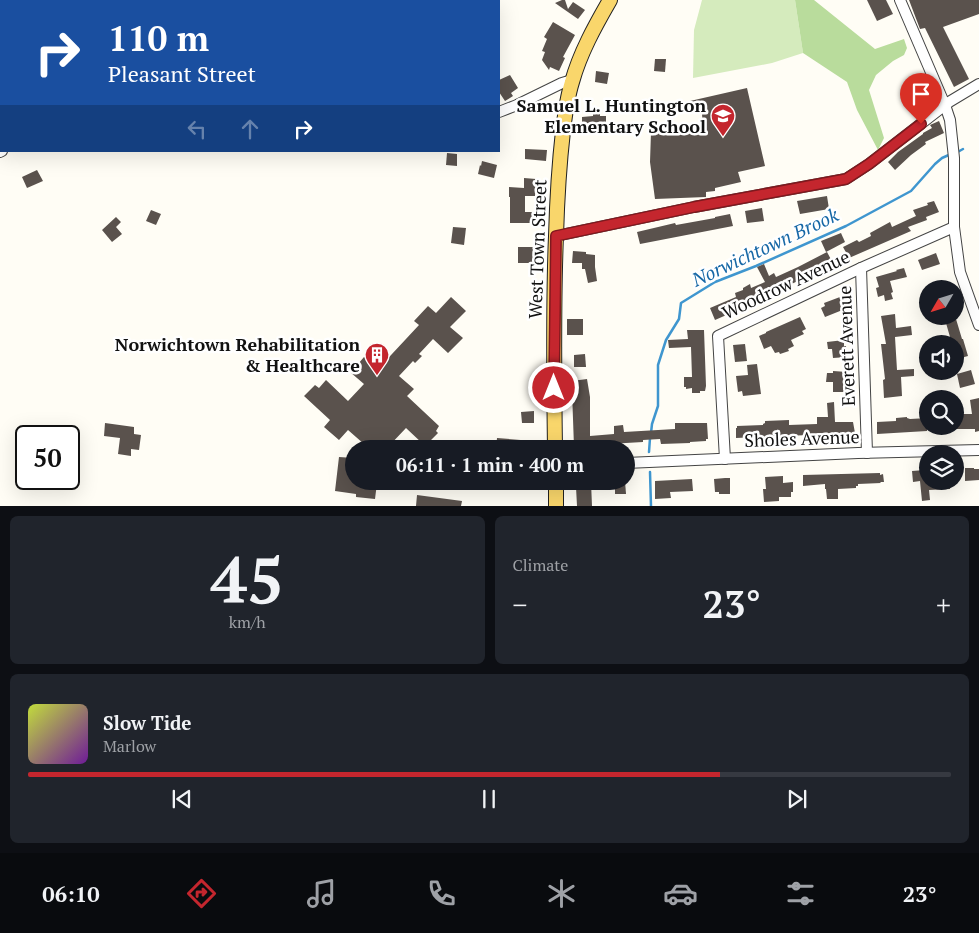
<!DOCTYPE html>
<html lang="en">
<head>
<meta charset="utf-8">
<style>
  :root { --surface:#171b24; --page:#20242c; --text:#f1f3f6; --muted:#9ea1a6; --line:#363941; --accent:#c4262e }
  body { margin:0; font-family:"PT Serif",serif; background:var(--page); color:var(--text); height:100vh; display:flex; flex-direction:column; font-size:19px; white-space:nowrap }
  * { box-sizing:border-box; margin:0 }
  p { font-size:16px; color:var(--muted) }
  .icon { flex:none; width:28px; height:28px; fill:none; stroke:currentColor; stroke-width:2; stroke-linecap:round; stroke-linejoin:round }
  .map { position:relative; height:506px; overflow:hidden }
  .panel { display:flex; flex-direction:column; gap:10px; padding:10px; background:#0d0f14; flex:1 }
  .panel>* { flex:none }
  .guide { position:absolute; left:0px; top:0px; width:500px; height:152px; box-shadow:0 5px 20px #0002; background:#1a4fa0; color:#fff; overflow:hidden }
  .needle { width:32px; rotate:231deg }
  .tools { position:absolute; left:919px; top:280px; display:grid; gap:10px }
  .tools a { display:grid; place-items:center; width:45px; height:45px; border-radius:50%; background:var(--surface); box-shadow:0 5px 20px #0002; font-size:25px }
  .speed { position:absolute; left:15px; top:425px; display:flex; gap:10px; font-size:25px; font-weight:700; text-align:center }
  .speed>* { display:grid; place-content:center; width:65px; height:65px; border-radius:50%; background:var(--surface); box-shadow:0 5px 20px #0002; line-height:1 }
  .speed .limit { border:2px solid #111; border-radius:8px; background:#fff; color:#111 }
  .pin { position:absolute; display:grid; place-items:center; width:42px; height:42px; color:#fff; margin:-51px -21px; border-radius:50% 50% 50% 0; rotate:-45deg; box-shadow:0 0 5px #0007 }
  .pin .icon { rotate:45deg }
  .me { position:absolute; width:55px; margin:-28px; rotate:0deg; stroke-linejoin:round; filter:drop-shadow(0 0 4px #0008) }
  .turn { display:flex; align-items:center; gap:18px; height:105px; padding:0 25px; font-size:22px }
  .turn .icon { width:65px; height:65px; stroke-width:2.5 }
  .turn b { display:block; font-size:35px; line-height:42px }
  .lanes { display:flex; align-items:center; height:48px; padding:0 25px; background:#0003; justify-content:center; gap:25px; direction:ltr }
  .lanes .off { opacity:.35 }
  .big { font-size:38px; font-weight:700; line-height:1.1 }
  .panel .widget { flex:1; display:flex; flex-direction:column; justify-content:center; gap:8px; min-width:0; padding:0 18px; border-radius:8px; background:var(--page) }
  .panel .dial { align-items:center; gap:0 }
  .dial b { font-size:65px; line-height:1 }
  .song { display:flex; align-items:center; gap:15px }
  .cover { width:60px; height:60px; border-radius:8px; background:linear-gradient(135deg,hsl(70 70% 55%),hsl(280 70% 35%)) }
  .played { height:5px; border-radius:2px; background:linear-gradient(90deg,var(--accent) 75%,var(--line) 75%) }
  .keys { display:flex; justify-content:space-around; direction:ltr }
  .heat { display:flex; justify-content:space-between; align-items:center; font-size:28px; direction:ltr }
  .panel .tiles { flex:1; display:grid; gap:10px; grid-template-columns:1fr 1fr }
  .widget:last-child { grid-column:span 2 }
  .trip { position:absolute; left:345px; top:440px; width:290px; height:50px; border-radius:25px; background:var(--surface); box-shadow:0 5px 20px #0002; font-weight:700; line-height:50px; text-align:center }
  .tabs { display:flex; height:80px; justify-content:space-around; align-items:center; background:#090b0e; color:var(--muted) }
  .tabs .icon { width:35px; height:35px }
  .tabs .on { color:var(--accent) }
  .tabs b { font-size:22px; color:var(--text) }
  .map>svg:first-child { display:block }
</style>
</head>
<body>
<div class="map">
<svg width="979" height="506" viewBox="0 0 979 506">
  <rect width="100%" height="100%" fill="#fffdf5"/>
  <polygon fill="#d5ebbd" points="702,0 795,0 803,53 772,63 693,78 694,30"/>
  <polygon fill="#b9dc9c" points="795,0 814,0 875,49 904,39 907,48 904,55 893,61 876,75 869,90 884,138 878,150 857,110 847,82 803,53"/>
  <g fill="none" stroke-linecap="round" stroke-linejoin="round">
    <g stroke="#3f96cf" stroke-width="2.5">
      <polyline points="956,153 963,149"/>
      <polyline points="651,433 652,424 658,406 658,365 666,340 679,319 681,303 715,282 756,266 846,226 911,191 935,164 942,158 951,154"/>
      <polyline points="649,452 650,438"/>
      <polyline points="650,472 651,506"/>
    </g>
  </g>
  <g fill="#5a524d">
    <polygon points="562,0 565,0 568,9 573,2 585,10 578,19 555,3"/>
    <polygon points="867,0 886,0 893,14 877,21"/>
    <polygon points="909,0 979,0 979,14 943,27 969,79 954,87 925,28 920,29"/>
    <polygon points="553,22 575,35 563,57 565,58 559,71 550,67 549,70 542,60 545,52 542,51 547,39 544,37"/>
    <polygon points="655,59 666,59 665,72 654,71"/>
    <polygon points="596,71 609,73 607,84 595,82"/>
    <polygon points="510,75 518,88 511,93 513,96 505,101 499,92 499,80"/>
    <polygon points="747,88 765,166 738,172 741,182 715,188 715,191 706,192 706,197 655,199 650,162 651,132 689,130 691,128 703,127 702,114 693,110 690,101"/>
    <polygon points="593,114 600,114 600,116 606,116 606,123 595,123 595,132 586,132 586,130 582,130 582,117 593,116"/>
    <polygon points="939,121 944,133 925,142 926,144 911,155 895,170 888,162 898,152 923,134 923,133 932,128 930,125"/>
    <polygon points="525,149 547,150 546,161 525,159"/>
    <polygon points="447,153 457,154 457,166 446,165"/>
    <polygon points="482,161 497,165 494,178 478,174 480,165 481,166"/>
    <polygon points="37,170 43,181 27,188 22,177"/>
    <polygon points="524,178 536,179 535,196 525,196 525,212 536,212 536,223 510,223 510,197 509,197 509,187 524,188"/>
    <polygon points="827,196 829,209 800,214 797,201"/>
    <polygon points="934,201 939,212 926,217 927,220 908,227 911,231 849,258 843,247 857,240 859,242 871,236 870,233 890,222 892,227 916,216 913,210 928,205 927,203"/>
    <polygon points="762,208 764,221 747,223 745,211"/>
    <polygon points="151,210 161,214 156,225 146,221"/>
    <polygon points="730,214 733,226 640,244 637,232 675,223 676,225 715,218 715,217"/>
    <polygon points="116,217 121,222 116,227 122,234 112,242 102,230"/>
    <polygon points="453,227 466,228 464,245 451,243"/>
    <polygon points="841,233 845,242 826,252 821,241"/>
    <polygon points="518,247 533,247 534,263 518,263"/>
    <polygon points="573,251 586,252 586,254 595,255 595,267 597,281 588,283 585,269 582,269 582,263 572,263"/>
    <polygon points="827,252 835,267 821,274 820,271 776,291 776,290 746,305 747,306 715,320 710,308 736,297 735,293 743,290 743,288 750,284 751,288 765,282 757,267 764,264 769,276 774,273 776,277 798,267"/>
    <polygon points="936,253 940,264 922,270 918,260"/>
    <polygon points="904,268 907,277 890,281 893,292 891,293 893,299 885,301 884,295 878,297 876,288 879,287 876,277 897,271 896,270"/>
    <polygon points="451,297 466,311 450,327 463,338 448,353 433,339 419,354 422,356 415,363 413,361 399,376 414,389 407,396 439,426 436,431 438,433 426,445 424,443 423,444 406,428 388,447 364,444 348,430 339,440 324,427 330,420 304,396 315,385 319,388 326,380 348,401 364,384 350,372 352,370 350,368 355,362 358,364 364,357 378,369 419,325 414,321 428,306 436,313"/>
    <polygon points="840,297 845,309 825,317 821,308 825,306 824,303"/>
    <polygon points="895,314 896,328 911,326 912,335 895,337 897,370 914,369 914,376 901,377 902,396 884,398 883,380 885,379 881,344 886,344 881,316"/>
    <polygon points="944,316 952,316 953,320 956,319 962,339 963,339 968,356 957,359 955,354 955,344 952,344"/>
    <polygon points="800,317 806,329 802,331 804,334 791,340 794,346 788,349 789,351 780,354 779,352 775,353 771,346 764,349 759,336 766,333 766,332"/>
    <rect x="567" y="319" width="16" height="16"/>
    <polygon points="687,330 704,330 706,386 705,391 700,391 700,393 692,393 692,388 686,389 686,387 684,387 684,377 692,377 691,347 669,348 668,340 688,339"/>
    <polygon points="844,340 844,346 846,346 847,357 833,358 832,349 828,349 827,342"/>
    <polygon points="745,344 747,361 735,362 733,345"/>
    <polygon points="585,354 586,367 574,367 574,355"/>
    <polygon points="757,364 761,394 743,396 742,391 738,392 736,376 748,375 747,365"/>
    <polygon points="971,370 975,384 960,388 957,374"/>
    <polygon points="833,371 847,372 847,392 833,392 833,382 826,382 827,373 833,373"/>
    <polygon points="587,379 590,397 590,436 614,434 614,426 623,425 624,432 675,429 675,423 707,423 708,439 706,439 706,441 690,442 690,443 661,444 660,439 643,440 643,442 591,445 591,447 574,447 572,391 566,392 565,382"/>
    <polygon points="979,398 979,431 975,432 975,429 955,429 955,414 972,414 970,400"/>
    <polygon points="834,402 835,422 853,422 855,433 736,438 736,428 737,428 737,426 763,425 763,424 765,423 765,421 789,420 789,425 817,424 817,417 828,417 827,403"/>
    <polygon points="534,411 534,423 522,423 521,412"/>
    <polygon points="907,417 907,418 910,419 928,418 927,431 877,434 877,422 896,421 896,418"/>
    <polygon points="105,423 134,427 134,434 141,435 139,450 131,449 131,456 118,454 120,438 104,436"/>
    <polygon points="497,438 533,441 533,449 496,449"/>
    <polygon points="339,457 354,458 354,481 373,481 372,482 377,483 375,499 356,497 356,494 335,491"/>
    <polygon points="965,468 974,468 974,469 979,469 979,480 965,481"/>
    <polygon points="925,470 925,481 950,481 950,489 929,490 930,500 922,501 920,481 913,482 912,471"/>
    <polygon points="880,473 880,475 883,474 884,482 880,482 881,483 858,484 858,486 856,486 856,488 838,489 838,499 827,499 826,489 825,489 825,484 803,486 803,475"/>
    <polygon points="783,476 783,483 793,482 793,492 791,492 791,497 779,497 779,501 764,502 763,489 766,489 765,477"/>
    <polygon points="725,478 730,478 730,494 719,494 719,492 715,492 714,479"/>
    <polygon points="692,479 693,491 670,492 671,498 655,499 655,481"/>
    <polygon points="615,481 625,481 626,494 615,494"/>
    <polygon points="591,482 592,506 577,506 576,487 580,487 580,483"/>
    <polygon points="417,495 462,501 461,506 416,506"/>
  </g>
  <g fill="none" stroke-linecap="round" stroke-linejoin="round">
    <defs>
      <g id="minor">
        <polyline points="900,0 945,105 950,120 954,158 954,227 960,272 979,325"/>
        <polyline points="499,112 517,105 562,83 572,80"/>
        <polyline points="0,152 2,151"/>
        <polyline points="556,236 694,207 846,179 869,164 949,102 979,84"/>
        <polyline points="861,268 867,453"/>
        <polyline points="725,459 718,336 861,268 954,227"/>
        <polyline points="626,463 858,453 979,450"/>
      </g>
      <g id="major">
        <path d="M555,449C554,378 553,307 556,236C557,201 559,166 563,131C565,114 567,98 572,82C580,53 595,26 610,0"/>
        <polyline points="556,481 556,506"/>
      </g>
    </defs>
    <use href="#minor" stroke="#444" stroke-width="12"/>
    <use href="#major" stroke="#222" stroke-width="16"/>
    <use href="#minor" stroke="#fff" stroke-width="10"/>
    <use href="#major" stroke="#f9d66b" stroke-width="14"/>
  </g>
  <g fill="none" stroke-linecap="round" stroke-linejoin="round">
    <defs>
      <polyline id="route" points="554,388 556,236 694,207 846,179 869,164 921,124"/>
    </defs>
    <use href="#route" stroke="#7f191e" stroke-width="12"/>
    <use href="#route" stroke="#c4262e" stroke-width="9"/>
  </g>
  <defs>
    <symbol id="school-pin" viewBox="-11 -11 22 30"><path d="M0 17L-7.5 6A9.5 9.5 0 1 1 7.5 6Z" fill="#c4262e" stroke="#fff"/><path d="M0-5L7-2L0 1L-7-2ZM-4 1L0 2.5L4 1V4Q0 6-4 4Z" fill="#fff"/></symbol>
    <symbol id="building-pin" viewBox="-11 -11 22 30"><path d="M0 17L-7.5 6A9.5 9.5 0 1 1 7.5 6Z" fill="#c4262e" stroke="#fff"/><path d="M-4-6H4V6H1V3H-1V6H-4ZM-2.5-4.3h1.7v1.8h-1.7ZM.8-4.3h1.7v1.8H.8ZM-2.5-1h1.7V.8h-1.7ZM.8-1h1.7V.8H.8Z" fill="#fff"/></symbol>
  </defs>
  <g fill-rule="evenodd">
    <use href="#school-pin" x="709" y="102" width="28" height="38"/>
    <use href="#building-pin" x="363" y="341" width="28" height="38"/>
  </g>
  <g text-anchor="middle" stroke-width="5" stroke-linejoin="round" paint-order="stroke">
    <g font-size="18" font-weight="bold" fill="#111" stroke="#fff" text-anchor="end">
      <text x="706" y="112">Samuel L. Huntington<tspan x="706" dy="21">Elementary School</tspan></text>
      <text x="360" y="351">Norwichtown Rehabilitation<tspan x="360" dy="21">&amp; Healthcare</tspan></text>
    </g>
    <g font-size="18" fill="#111" stroke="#fff">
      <text transform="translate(538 249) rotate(-88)" y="6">West Town Street</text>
      <text transform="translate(786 285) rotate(-25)" y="6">Woodrow Avenue</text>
      <text transform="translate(847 346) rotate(-92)" y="6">Everett Avenue</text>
      <text transform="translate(802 439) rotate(-2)" y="6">Sholes Avenue</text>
    </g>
    <g font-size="19" font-style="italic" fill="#1768a6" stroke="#fff">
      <text transform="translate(765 247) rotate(-25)" y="7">Norwichtown Brook</text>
    </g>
  </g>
</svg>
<div class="tools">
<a><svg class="needle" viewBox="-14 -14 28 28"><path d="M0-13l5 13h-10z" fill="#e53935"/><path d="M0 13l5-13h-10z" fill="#9ea1a6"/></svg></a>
<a><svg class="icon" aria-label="sound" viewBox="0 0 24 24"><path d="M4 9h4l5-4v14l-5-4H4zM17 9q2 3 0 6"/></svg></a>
<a><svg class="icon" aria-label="search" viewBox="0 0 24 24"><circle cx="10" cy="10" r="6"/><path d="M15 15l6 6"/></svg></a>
<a><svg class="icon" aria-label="layers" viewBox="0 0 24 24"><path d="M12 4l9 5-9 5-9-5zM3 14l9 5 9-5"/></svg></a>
</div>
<div class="speed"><div class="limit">50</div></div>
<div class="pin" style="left:921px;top:124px;background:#d93025"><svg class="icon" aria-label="arrive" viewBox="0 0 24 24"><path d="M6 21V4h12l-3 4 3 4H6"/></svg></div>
<svg class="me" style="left:554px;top:388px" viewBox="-20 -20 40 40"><circle r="17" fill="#c4262e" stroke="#fff" stroke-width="3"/><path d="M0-11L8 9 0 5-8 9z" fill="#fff"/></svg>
<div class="trip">06:11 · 1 min · 400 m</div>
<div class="guide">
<div class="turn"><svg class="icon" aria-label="right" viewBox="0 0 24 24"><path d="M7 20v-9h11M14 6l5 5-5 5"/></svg><div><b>110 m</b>Pleasant Street</div></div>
<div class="lanes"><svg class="icon off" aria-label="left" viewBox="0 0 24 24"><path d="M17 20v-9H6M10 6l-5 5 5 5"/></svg><svg class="icon off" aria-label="ahead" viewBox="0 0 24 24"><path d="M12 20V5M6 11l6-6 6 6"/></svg><svg class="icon" aria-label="right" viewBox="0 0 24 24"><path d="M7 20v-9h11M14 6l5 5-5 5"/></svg></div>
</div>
</div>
<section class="panel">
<div class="tiles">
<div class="widget dial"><b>45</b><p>km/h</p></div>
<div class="widget"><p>Climate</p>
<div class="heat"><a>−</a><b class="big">23°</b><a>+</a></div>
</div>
<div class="widget">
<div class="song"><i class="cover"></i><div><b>Slow Tide</b><p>Marlow</p></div></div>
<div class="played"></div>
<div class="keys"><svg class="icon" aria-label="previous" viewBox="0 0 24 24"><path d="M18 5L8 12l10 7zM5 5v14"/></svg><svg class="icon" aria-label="pause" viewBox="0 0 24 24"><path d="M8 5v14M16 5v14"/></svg><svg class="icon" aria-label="next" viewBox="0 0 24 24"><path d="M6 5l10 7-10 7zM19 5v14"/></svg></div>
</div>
</div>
</section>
<nav class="tabs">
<b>06:10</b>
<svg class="icon on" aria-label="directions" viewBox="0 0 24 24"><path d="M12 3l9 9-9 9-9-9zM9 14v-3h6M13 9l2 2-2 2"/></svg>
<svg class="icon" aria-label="music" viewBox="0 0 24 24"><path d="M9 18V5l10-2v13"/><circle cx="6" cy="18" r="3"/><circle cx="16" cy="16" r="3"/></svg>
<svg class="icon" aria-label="phone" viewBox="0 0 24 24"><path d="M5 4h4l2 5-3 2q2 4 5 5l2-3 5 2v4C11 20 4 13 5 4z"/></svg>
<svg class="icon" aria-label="climate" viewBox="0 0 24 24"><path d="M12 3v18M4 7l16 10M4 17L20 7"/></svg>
<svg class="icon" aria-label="car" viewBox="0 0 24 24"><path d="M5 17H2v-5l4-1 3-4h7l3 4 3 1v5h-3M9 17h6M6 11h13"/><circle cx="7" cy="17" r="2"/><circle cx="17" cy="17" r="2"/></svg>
<svg class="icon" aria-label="filters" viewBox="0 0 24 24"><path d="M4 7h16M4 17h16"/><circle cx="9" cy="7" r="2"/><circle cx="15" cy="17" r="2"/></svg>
<b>23°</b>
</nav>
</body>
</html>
